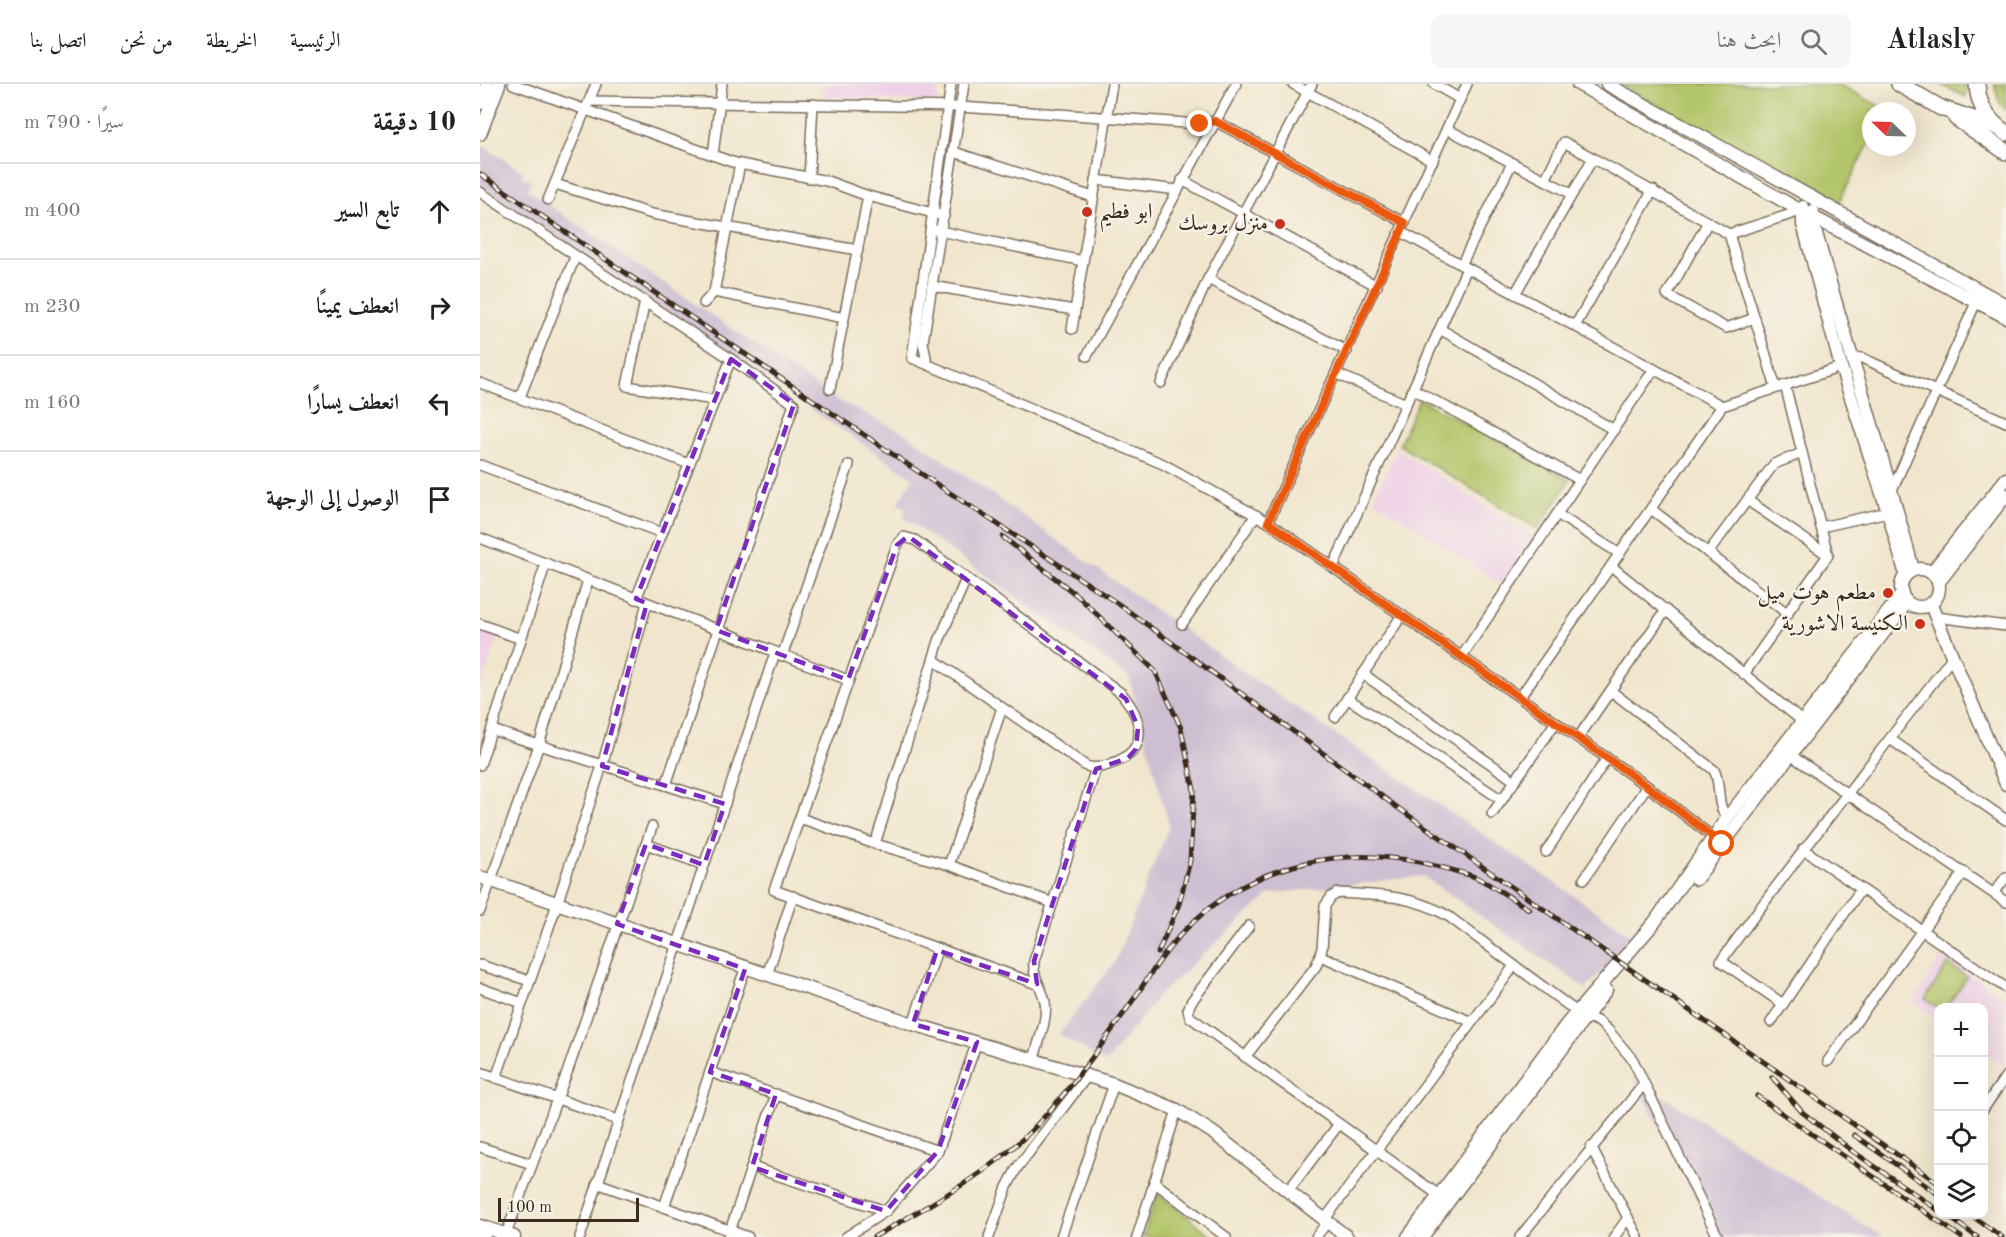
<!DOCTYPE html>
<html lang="ar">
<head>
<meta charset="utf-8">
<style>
  body { margin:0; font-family:"Old Standard TT",Amiri,serif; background:#f6f6f6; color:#222; direction:rtl }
  .controls { position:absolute; right:18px; bottom:18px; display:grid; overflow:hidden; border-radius:12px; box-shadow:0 6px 24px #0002 }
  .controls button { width:54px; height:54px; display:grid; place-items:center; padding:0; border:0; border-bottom:2px solid #e0e0e0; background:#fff; color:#222; font:30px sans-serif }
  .compass { position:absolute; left:1382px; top:18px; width:54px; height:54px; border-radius:50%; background:#fff; box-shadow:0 6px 24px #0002; rotate:293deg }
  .scale { position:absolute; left:18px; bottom:15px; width:141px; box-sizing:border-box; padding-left:6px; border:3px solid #3b2a1e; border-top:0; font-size:16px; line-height:21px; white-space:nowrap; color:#3b2a1e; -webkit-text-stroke:4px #f7f3e8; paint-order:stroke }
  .stop { position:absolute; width:18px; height:18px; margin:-14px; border:4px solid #ea580c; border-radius:50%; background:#fff }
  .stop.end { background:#ea580c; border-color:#fff; box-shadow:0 2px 6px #0008 }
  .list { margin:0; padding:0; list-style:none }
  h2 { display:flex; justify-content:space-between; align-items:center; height:78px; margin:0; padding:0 24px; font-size:26px }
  h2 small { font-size:20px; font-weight:400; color:#767676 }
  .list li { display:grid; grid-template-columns:39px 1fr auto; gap:18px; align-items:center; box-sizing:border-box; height:96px; padding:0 24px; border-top:2px solid #e0e0e0 }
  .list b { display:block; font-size:22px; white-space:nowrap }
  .list em { font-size:20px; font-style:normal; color:#767676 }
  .icon { flex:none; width:33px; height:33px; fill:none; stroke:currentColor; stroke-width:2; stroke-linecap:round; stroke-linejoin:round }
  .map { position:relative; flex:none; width:1526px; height:1153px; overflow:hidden; direction:ltr }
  header { display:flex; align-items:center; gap:36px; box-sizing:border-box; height:84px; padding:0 30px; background:#fff; border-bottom:2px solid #e0e0e0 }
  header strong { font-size:28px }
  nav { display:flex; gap:33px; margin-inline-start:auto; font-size:21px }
  .search { width:420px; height:54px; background:#f6f6f6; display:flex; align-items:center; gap:15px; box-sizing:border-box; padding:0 21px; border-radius:12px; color:#767676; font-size:22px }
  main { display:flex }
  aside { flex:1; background:#fff }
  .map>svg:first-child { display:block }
</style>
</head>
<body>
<header>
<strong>Atlasly</strong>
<div class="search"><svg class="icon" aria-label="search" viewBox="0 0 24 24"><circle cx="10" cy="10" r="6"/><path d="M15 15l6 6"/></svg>ابحث هنا</div>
<nav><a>الرئيسية</a><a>الخريطة</a><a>من نحن</a><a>اتصل بنا</a></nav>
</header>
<main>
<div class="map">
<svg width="1526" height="1153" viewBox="0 0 1526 1153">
  <rect width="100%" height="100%" fill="#f7f3e8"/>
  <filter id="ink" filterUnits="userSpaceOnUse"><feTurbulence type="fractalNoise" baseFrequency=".0167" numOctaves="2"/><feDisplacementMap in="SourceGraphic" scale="12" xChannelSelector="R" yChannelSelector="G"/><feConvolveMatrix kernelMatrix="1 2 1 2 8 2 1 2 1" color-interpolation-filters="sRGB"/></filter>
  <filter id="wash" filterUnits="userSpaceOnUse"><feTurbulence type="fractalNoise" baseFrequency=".008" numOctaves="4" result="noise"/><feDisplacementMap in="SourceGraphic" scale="24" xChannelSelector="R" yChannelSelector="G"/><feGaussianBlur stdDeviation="1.35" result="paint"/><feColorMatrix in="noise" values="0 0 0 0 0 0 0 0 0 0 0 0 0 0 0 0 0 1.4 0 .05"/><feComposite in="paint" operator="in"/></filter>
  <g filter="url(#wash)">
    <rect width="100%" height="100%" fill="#f1e6cd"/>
    <g fill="#efd0e6">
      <path d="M 344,0 L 459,0 L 457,18 L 343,13 Z"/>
      <path d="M 917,365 L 1053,453 L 1022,501 L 893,415 Z"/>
      <path d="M 0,543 L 19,549 L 0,606 Z"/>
      <path d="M 1462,872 L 1526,915 L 1525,983 L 1504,967 L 1504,924 L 1458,924 L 1458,936 L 1433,918 Z"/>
    </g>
    <g fill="#cdbed2">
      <path d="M 1,61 L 44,88 L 41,92 L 51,97 L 47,106 L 355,315 L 425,349 L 768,591 L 1153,852 L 1106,905 L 943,792 L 790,810 L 678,912 L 626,979 L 579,950 L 635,878 L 689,742 L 649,593 L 423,433 L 426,425 L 418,419 L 433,394 L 0,100 Z"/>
      <path d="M 1153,993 L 1403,1153 L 1237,1153 Z"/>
    </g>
    <g fill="#b2c569" stroke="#767844" stroke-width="1.5">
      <path d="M 1139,0 L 1358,0 L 1407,26 L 1391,27 L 1391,56 L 1358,120 Z"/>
      <path d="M 1459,0 L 1485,0 L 1486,13 Z"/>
      <path d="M 1514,0 L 1526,0 L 1526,26 L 1519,18 Z"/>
      <path d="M 939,315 L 1090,396 L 1058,445 L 919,361 Z"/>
      <path d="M 1468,880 L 1487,893 L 1467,923 L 1458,924 L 1445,915 Z"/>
      <path d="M 677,1110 L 734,1153 L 663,1153 Z"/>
    </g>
  </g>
  <g filter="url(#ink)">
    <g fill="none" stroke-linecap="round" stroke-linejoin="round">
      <g stroke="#7b6c5b" stroke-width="12">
        <g id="minor">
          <path d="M 33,0 L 255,79 L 347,97 L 388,112 L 464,132"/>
          <path d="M 471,0 L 432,274 L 683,380 L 788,438 L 1167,702 L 1238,757"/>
          <path d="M 813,0 L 953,77"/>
          <path d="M 954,0 L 980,15"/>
          <path d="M 109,17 L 481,23 L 720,40 L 735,37 L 925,139"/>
          <path d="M 967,45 L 1092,110"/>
          <path d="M 474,68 L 613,113"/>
          <path d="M 233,71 L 242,0"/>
          <path d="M 329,94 L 333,20"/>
          <path d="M 616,96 L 697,106"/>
          <path d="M 702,96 L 897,202"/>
          <path d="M 1065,96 L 1084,58 L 1249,150 L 1321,127"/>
          <path d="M 75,100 L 172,130 L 378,166"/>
          <path d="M 0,108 L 251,275 L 314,320 L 186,701"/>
          <path d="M 68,116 L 116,0"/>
          <path d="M 1228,138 L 1187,211 L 1246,244 L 1275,234"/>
          <path d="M 455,146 L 603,177"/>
          <path d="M 921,148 L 1242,322"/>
          <path d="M 1249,150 L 1296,304"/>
          <path d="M 981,181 L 1032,79"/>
          <path d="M 728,195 L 867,267"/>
          <path d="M 452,202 L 594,226"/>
          <path d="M 234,208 L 364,234"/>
          <path d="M 1035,210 L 1113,74"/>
          <path d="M 165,217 L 147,302 L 234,316"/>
          <path d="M 224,219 L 234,208 L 260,80"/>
          <path d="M 1095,242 L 1173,106"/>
          <path d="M 592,245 L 632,0"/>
          <path d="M 960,245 L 1134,346"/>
          <path d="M 607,272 L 756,0"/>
          <path d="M 1370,273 L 1382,274 L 1526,338"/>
          <path d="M 447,279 L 443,258 L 484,0"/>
          <path d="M 857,290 L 926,320"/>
          <path d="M 0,299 L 209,380"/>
          <path d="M 681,299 L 728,195 L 832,0"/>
          <path d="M 350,305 L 388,112"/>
          <path d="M 933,305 L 1100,396"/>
          <path d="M 40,313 L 95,173"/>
          <path d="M 0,381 L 182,449"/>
          <path d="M 1412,406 L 1498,214"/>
          <path d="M 1267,416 L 1348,471"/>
          <path d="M 1171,425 L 1308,530"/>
          <path d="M 1077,430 L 1140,470"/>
          <path d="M 788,438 L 987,0"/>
          <path d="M 1341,443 L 1408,428"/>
          <path d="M 0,454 L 368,596"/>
          <path d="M 1228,469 L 1294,380 L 1322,369"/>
          <path d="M 1131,482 L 1322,637"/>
          <path d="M 853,483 L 987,184"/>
          <path d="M 156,515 L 251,275"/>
          <path d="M 1456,533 L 1526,542"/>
          <path d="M 0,540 L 41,555"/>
          <path d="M 702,540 L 776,431"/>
          <path d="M 302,572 L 369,381"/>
          <path d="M 982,572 L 1174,285"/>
          <path d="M 454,576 L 606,682 C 616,685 623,683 633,679 C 670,666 663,635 641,609 L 435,456 L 424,453 L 417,461 L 294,806 L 557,900"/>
          <path d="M 883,590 L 1035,697"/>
          <path d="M 1264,590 L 1348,471 L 1305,301"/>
          <path d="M 1131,607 L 1234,686 C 1242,702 1235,719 1247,734"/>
          <path d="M 1040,613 L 1242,322 L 1361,283"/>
          <path d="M 867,614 L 1022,716"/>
          <path d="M 855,633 L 922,531"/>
          <path d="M 12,646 L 245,720"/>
          <path d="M 1098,654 L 1186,526"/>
          <path d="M 1410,655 L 1526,736"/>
          <path d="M 1309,670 L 1526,818"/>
          <path d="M 0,681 L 66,479"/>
          <path d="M 1012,730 L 1076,638"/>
          <path d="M 320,734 L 395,760 L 469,781 L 573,819"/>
          <path d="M 166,760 L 224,781"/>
          <path d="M 395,760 L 459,557 L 486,495"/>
          <path d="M 1323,765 L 1526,904"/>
          <path d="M 1066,768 L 1127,674"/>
          <path d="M 469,781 L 522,624"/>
          <path d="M 1104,795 L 1167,702"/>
          <path d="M 1514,809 L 1526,793"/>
          <path d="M 0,827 L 59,661 L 108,496"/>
          <path d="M 769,842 L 711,918 L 708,926 L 710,933 L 960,1112"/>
          <path d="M 841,872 L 992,938"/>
          <path d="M 0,881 L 50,897"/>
          <path d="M 287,891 L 313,812"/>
          <path d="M 0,904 L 42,919"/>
          <path d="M 1303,920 L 1241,877 C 1316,773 1396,674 1473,572"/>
          <path d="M 1291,938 L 1381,805"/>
          <path d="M 433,940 L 457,866"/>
          <path d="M 765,973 L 836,882 L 842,865 L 845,822 L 851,813 L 858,809 C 898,811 933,811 968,832 L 1097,928 L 1119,938 L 1128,946 L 1153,976 L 1238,1153"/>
          <path d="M 554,975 C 558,958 568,935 565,918 C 562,902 552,894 554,877 L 616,684"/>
          <path d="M 1348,977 L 1484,788"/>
          <path d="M 0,988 L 138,1036"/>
          <path d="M 230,988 L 458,1067"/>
          <path d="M 16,994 L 77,820 L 122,682 L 167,519"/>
          <path d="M 1504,1024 L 1526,992"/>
          <path d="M 0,1063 L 52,1080"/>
          <path d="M 1111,1063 L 1158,1153"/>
          <path d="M 272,1083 L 406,1127"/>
          <path d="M 674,1098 L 746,1153"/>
          <path d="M 117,1099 L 268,1153"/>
          <path d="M 808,1107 L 859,1040"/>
          <path d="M 184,1123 L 265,885"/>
          <path d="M 845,1135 L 1034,882"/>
          <path d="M 26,1150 L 88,986 L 172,743"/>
          <path d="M 100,1153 L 295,569"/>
          <path d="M 248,1153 L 296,1010"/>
          <path d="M 366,1153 L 406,1127 L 458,1067 L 497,958"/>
          <path d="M 509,1153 L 527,1103 L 537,1084 L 608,991"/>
          <path d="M 581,1153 L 634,1000"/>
          <path d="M 657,1153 L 697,1026"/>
          <path d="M 836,1153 L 848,1137"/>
          <path d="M 1040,1153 L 1164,1000"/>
          <path d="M 1134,1153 L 1148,1134"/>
        </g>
      </g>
      <g stroke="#7b6c5b" stroke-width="15">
        <g id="tertiary">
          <path d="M 1098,0 L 1321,127 L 1526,233"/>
          <path d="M 1127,0 L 1526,221"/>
          <path d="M 0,19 L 7,0"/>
          <path d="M 0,50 L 19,0"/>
          <path d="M 1323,123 L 1323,140 L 1361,283 L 1408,428 L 1426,491"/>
          <path d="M 1333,127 L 1331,131 C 1363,250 1402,367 1433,486"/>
          <circle cx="1440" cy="504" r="19"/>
          <path d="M 1451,489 L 1526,395"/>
          <path d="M 1458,499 L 1526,411"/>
          <path d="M 1450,519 L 1526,700"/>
          <path d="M 0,793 L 433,940 L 634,1000 L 697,1026 L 732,1048 L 867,1153"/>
          <path d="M 1216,795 L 1427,518"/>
          <path d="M 0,1142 L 34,1153"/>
          <path d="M 0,1152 L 4,1153"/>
          <path d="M 928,1153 L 1086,941 L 1174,839 L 1247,734 L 1422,510"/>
          <path d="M 942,1153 L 1126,906"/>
        </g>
      </g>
      <g stroke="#7b6c5b" stroke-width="18">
        <g id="trunk">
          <path d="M 1419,0 L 1461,24 L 1515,42"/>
          <path d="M 1497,0 C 1498,22 1508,37 1526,49"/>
          <path d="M 1476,34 L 1526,68"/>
        </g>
      </g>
      <use href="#minor" stroke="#fff" stroke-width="9"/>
      <use href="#tertiary" stroke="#fff" stroke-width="12"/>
      <use href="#trunk" stroke="#fff" stroke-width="15"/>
      <g stroke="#3b2a1e" stroke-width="5">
        <g id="rail">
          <path d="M 0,90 L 455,399 L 640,521 L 918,724 L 1458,1099"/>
          <path d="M 523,453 L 599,513 L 675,587 L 701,644 L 714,706 L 710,777 L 699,820 L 678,869"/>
          <path d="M 1292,993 L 1322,1028 L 1371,1066 L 1458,1126"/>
          <path d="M 1277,1012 L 1481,1153"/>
          <path d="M 1374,1051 L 1458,1110"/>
          <path d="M 1465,1130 L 1497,1153"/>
          <path d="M 1489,1130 L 1522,1153"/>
          <path d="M 394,1153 C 449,1121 509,1090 554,1044 C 590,1006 621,962 651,919 C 668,894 684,868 705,846 C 774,776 871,758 964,784 C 974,787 985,789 995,793 C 1013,801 1031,815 1049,825"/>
        </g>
      </g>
      <use href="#rail" stroke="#f7f3e8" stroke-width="3" stroke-dasharray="9" stroke-linecap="butt"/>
    </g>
  </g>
  <g fill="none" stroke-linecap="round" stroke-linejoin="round" filter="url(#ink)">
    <path stroke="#ea580c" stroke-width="8" d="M 720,40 L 735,37 L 925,139 L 788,438 L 1167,702 L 1242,760"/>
  </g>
  <path fill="none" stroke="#7b2cbf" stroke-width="4.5" stroke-dasharray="12 8" stroke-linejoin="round" d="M 251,275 L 314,320 L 236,546 L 368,596 L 417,461 L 428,452 L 646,615 L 658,643 L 656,665 L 648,674 L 616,685 L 554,877 L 557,900 L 457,866 L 433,940 L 497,958 L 458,1067 L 406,1127 L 272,1083 L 296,1010 L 230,988 L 265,885 L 137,840 L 166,760 L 224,781 L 245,720 L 122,682 L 167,519 L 156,515 Z"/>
  <g fill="#c8321e" stroke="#f7f3e8" stroke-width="2">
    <circle cx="607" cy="128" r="6"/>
    <circle cx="800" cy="140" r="6"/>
    <circle cx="1408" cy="509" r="6"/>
    <circle cx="1440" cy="540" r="6"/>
  </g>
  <g text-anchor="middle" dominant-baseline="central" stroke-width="4.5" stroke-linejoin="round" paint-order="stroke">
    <g font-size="22" fill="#3b2a1e" stroke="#f7f3e8" text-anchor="end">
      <text x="619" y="128" text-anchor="start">ابو فطيم</text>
      <text x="788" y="140">منزل بروسك</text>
      <text x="1396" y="509">مطعم هوت ميل</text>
      <text x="1428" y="540">الكنيسة الاشورية</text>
    </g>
  </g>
</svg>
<div class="controls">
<button>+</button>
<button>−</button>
<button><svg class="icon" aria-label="locate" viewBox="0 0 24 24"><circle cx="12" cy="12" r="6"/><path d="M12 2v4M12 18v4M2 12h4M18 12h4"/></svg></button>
<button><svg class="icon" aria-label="layers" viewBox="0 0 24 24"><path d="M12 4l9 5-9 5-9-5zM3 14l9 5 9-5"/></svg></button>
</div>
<svg class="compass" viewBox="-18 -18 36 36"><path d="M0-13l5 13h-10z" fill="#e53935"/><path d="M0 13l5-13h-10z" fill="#767676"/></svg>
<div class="scale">100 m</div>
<div class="stop" style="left:1242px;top:760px"></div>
<div class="stop end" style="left:720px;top:40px"></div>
</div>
<aside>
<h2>10 دقيقة<small>سيرًا · 790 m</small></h2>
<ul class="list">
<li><svg class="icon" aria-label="ahead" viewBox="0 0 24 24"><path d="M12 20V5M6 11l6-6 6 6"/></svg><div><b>تابع السير</b></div><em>400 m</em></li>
<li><svg class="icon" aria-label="right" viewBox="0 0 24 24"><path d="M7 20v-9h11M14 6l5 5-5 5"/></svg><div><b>انعطف يمينًا</b></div><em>230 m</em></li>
<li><svg class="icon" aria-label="left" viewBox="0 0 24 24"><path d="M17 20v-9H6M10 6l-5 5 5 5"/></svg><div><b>انعطف يسارًا</b></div><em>160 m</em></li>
<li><svg class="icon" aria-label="arrive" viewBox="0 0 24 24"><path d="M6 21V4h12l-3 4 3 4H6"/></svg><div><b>الوصول إلى الوجهة</b></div></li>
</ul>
</aside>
</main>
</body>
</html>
